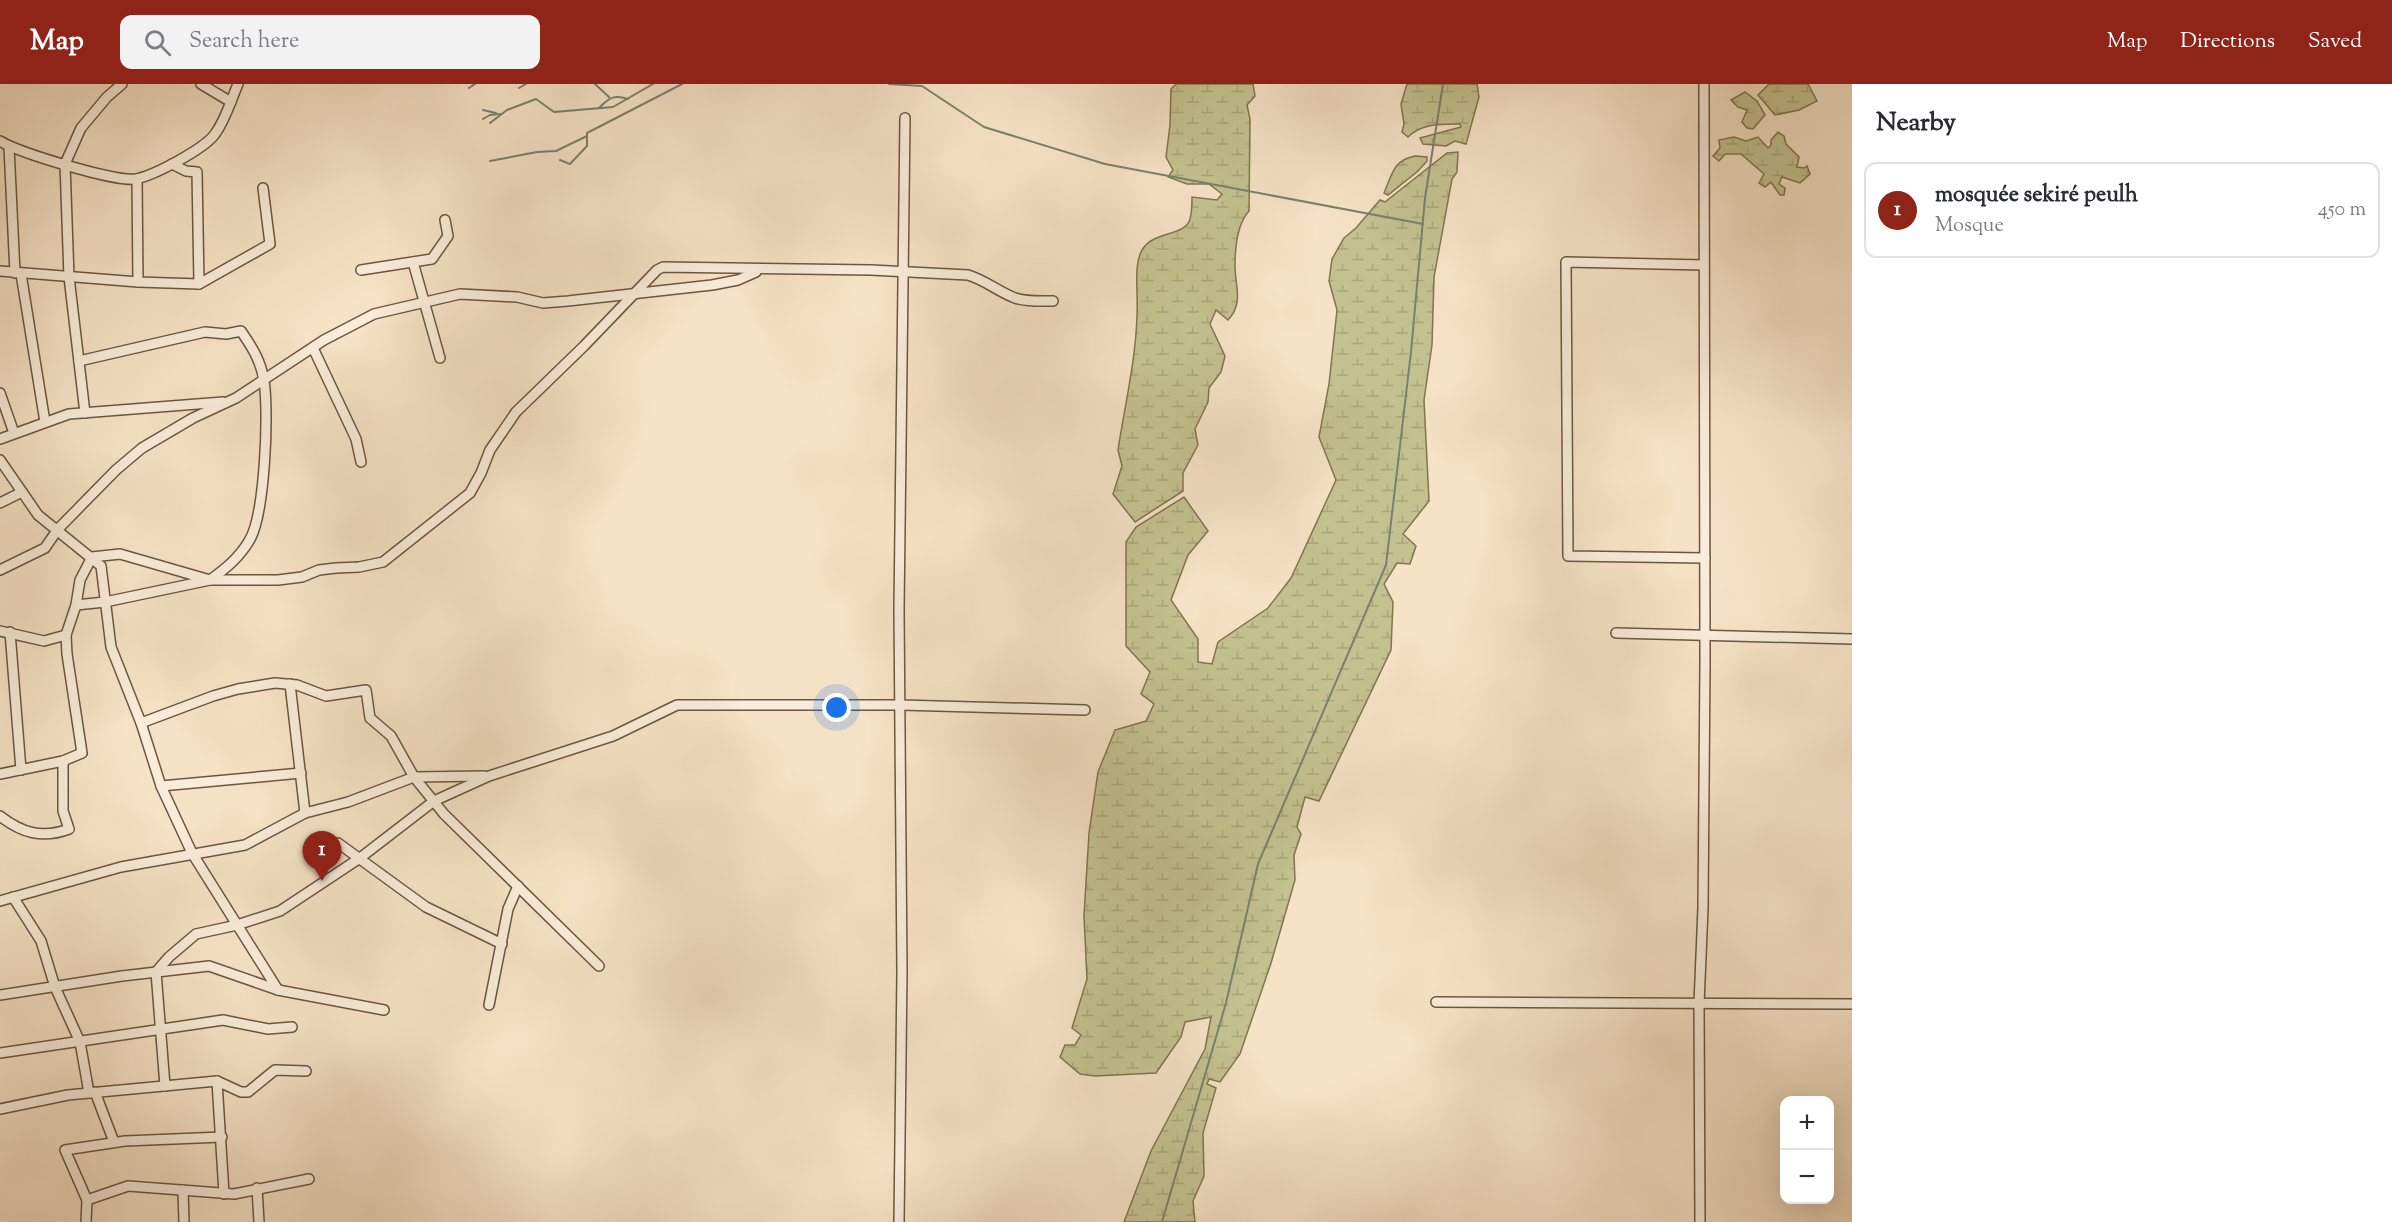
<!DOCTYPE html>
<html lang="en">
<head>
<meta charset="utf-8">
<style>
  body { margin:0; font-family:"Sorts Mill Goudy",serif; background:#f2f2f3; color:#2b2b33 }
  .controls { position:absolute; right:18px; bottom:18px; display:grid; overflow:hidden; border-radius:12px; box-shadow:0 6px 24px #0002 }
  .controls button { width:54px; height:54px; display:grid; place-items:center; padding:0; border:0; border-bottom:2px solid #e1e1e2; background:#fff; color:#2b2b33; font:30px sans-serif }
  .you { position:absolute; left:837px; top:624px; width:21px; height:21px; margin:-15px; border:4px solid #fff; border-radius:50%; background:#1a73e8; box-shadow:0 0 0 9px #1a73e833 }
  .badge { display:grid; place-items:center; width:39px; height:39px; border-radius:50%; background:#8f2418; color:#fff; font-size:20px; font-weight:700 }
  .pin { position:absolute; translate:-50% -50px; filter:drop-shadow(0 2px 3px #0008) }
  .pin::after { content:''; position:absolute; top:32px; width:21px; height:18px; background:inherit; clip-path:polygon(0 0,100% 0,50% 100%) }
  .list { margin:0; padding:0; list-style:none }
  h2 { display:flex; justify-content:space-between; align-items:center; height:78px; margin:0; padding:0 24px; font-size:26px }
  h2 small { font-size:20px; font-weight:400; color:#7c7c81 }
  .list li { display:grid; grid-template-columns:39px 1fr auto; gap:18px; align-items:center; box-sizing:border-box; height:96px; margin:0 12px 12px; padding:0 12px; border:2px solid #e1e1e2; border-radius:12px }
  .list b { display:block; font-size:22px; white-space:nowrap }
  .list p { margin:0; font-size:20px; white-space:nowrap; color:#7c7c81 }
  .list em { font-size:20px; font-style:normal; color:#7c7c81 }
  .icon { flex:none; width:33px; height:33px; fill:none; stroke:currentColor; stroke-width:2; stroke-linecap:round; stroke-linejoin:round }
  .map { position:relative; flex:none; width:1852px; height:1138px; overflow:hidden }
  header { display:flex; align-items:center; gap:36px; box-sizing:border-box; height:84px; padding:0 30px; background:#8f2418; color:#fff }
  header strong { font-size:28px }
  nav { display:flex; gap:33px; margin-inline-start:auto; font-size:21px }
  .search { width:420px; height:54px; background:#f2f2f3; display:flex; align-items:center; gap:15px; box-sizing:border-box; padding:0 21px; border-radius:12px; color:#7c7c81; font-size:22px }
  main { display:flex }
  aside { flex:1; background:#fff }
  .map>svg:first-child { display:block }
</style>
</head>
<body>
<header>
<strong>Map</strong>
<div class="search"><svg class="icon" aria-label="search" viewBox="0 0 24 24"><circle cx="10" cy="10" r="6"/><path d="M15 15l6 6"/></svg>Search here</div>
<nav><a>Map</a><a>Directions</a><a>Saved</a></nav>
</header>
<main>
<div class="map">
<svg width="1852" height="1138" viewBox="0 0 1852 1138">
  <defs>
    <pattern id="wetland-marsh" width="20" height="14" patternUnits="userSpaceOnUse" patternTransform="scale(1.5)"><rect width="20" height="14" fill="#c4c190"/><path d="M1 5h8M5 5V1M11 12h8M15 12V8" fill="none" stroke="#a9a67b"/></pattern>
  </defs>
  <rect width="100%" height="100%" fill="#f6e2c6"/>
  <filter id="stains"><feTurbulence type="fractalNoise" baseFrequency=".00333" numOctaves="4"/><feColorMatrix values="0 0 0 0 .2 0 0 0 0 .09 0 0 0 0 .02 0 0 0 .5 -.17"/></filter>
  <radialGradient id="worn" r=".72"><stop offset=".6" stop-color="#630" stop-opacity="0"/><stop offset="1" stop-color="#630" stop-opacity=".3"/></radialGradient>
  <g fill="url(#wetland-marsh)" stroke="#817550" stroke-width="1.5">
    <path d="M 1176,0 L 1253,0 L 1255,12 L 1247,21 L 1250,35 L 1249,127 C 1237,140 1235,165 1235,182 C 1235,202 1244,219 1228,236 L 1216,226 L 1210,240 L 1225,272 L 1221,288 L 1209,304 L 1208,318 L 1195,345 L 1198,361 L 1183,389 L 1183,407 L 1135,438 L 1113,410 L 1122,382 L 1118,366 C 1126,314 1139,263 1137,211 C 1137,197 1135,178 1142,166 C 1154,146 1185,153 1190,135 C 1192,128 1192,120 1192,113 L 1217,116 L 1222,110 L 1209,100 L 1187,100 L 1168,93 L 1173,86 L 1166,73 L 1170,41 L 1171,5 Z"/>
    <path d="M 1407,0 L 1477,0 L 1479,13 L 1466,60 L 1455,57 L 1446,62 L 1423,60 L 1420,54 L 1461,43 L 1460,40 C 1442,40 1422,39 1408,53 L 1402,48 L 1404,40 L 1401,20 Z"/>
    <path d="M 1769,0 L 1808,0 L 1817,17 L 1799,26 L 1775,31 L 1758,11 Z"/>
    <path d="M 1745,8 L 1757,17 L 1765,31 L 1753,45 L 1747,44 L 1742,38 L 1747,26 L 1738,23 L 1731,16 Z"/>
    <path d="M 1778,48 L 1784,52 L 1786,60 L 1799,73 L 1797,83 L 1804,84 L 1807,82 L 1810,90 L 1800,99 L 1782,93 L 1779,100 L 1785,104 L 1784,111 L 1780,111 L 1771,98 L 1765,103 L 1759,99 L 1764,90 L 1741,70 L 1725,70 L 1719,77 L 1713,72 L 1720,64 L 1719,56 L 1734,53 L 1746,57 L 1758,53 L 1768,64 L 1771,61 L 1771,56 Z"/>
    <path d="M 1458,68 L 1457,88 L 1452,95 L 1434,193 L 1432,261 L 1424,316 L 1429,417 L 1403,450 L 1416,462 L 1410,480 L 1397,479 L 1384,500 L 1393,518 L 1391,566 L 1319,717 L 1305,713 L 1297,743 L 1301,750 L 1294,771 L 1295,796 L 1271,879 L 1240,970 L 1220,998 L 1209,995 L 1207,1000 L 1216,1004 L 1203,1049 L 1204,1092 L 1193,1117 L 1195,1138 L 1124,1138 L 1151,1067 L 1205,965 L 1211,933 L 1185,938 L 1181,953 L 1156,989 L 1095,992 L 1080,990 L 1060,973 L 1065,961 L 1075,961 L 1081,951 L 1072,944 L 1087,895 L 1084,832 L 1089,749 L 1098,688 L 1115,646 L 1146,637 L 1154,620 L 1141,610 L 1150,588 L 1126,562 L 1126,458 L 1136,443 L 1184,413 L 1208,447 L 1188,471 L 1171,516 L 1198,555 L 1198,578 L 1212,580 L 1218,558 L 1268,524 L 1291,494 L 1336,396 L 1319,353 L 1329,300 L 1337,226 L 1329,197 L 1332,175 L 1344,154 L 1356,144 L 1380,116 L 1385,118 L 1447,69 Z"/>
    <path d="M 1415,72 L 1427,73 L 1427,77 L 1418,87 L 1388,111 L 1384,109 C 1392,91 1393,76 1415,72 Z"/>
  </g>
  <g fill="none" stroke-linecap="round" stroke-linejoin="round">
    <g stroke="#778270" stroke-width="2">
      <path d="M 595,0 L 609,13"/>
      <path d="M 889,0 L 922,2 L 984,43 L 1105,80 L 1423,140"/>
      <path d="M 469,4 L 475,0"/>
      <path d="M 519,4 L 526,0"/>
      <path d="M 599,24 C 609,14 614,10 628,15"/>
      <path d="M 483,26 L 496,29"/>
      <path d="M 483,35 L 490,31 L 500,30"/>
      <path d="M 490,39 L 507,26 L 536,15 L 554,28 L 613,23 L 653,0"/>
      <path d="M 560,76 L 570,80 L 587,62 L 587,49 L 682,0"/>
      <path d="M 490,77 L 537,68 L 556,67 L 587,52"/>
      <path d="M 1162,1138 L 1226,919 L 1258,780 L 1386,481 L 1411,268 L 1425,114 L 1443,0"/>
    </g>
    <g stroke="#6c573e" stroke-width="12">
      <g id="minor">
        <path d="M 201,0 L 231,18"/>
        <path d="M 0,57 C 20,69 115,98 136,95 C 155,91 204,65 215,50 C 226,35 231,16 238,0"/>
        <path d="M 9,63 L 15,189"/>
        <path d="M 172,80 L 186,87 L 197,88 L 199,200"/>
        <path d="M 137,95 L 138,198"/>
        <path d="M 413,178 L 440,274"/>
        <path d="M 1704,181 L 1566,178 L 1568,472 L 1705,474"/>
        <path d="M 361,186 L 432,175 L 448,152 L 445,136"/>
        <path d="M 0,187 L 138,198 L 199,200 L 270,160 L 263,104"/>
        <path d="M 21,190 L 45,338"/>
        <path d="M 313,264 L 356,355 L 361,378"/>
        <path d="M 0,309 L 14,349"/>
        <path d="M 85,329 L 69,193 L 65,80 L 81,44 L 107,13 L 122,0"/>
        <path d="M 0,355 L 69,330 L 223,318"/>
        <path d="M 0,376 L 38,431 L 101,482 L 111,563 L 141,639 L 161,702 L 192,769 L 278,906"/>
        <path d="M 0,419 L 22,408"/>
        <path d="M 0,486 L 45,464 L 58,445 L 116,386 L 142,364 L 193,334 L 236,314 L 324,256 L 374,230 L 460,210 L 517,213 L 543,219 L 568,217 L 712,201 L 738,196 L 756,188"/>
        <path d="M 76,521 L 105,518 L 210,496 L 278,496 L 302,493 L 319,486 L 336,484 L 359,483 L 383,478 L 470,409 L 481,389 L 490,366 L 516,328 L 584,262 L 657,186 L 663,183 L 871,186 L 968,191 C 985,196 999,208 1015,214 C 1027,218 1040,217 1053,217"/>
        <path d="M 0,547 L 44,557 L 66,551 L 67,570 L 82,669 L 63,677 L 0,690"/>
        <path d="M 10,548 L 21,686"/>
        <path d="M 1616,549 L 1852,555"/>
        <path d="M 66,551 L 76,521 L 80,496 L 92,473 L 120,470 L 210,496 C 225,485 239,474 249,457 C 265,432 269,328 264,297 C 261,277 252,263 241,247 L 226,250 L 205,248 L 79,277"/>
        <path d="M 290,600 L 305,729"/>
        <path d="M 141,639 L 213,612 L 238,605 L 275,599 L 297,601 L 326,612 L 366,606 L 370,634 L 391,652 L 414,693 L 444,730 L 599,882"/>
        <path d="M 161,702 L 301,689"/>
        <path d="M 0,732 C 22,749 42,755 69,745 L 63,727 L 63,677"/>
        <path d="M 338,759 L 426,823 L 502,860"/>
        <path d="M 13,813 L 41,857 L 55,903 L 80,958 L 89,1009"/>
        <path d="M 0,817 L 121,783 L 245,761 L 305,729 L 348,718 L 414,693 L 484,692"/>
        <path d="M 0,911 L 122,892 L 209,882 L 278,906 L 384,926"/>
        <path d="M 1436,918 L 1852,920"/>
        <path d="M 489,921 L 508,825 L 518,802"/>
        <path d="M 0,969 L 223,936 L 268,945 L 292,943"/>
        <path d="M 217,997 L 224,1110"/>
        <path d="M 165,1002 L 156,888 L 169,873 L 196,850 L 237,841 L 280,827 L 360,774 L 434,717 L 489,692 L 613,652 L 677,621 L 901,621 L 1085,626"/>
        <path d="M 95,1008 L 114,1058"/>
        <path d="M 0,1025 L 68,1011 L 217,997 L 241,1008 L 248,1008 L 275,986 L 306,987"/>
        <path d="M 257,1104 L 259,1138"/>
        <path d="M 183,1106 L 184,1138"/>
        <path d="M 87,1116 L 128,1102 L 234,1110 L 309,1095"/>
        <path d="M 86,1138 L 87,1116 L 65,1066 L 125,1057 L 222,1053"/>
        <path d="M 899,1138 L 902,888 L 899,526 L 905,34"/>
        <path d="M 1700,1138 L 1699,920 L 1703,824 L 1705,579 L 1704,0"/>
      </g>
    </g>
    <use href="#minor" stroke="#f9ecda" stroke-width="9"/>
  </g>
  <rect width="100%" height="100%" filter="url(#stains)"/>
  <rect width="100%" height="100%" fill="url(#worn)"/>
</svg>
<div class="controls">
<button>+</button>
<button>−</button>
</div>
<div class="you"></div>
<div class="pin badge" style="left:322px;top:797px">1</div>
</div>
<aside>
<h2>Nearby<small></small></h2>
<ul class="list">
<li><span class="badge">1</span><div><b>mosquée sekiré peulh</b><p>Mosque</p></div><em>450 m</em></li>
</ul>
</aside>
</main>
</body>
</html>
